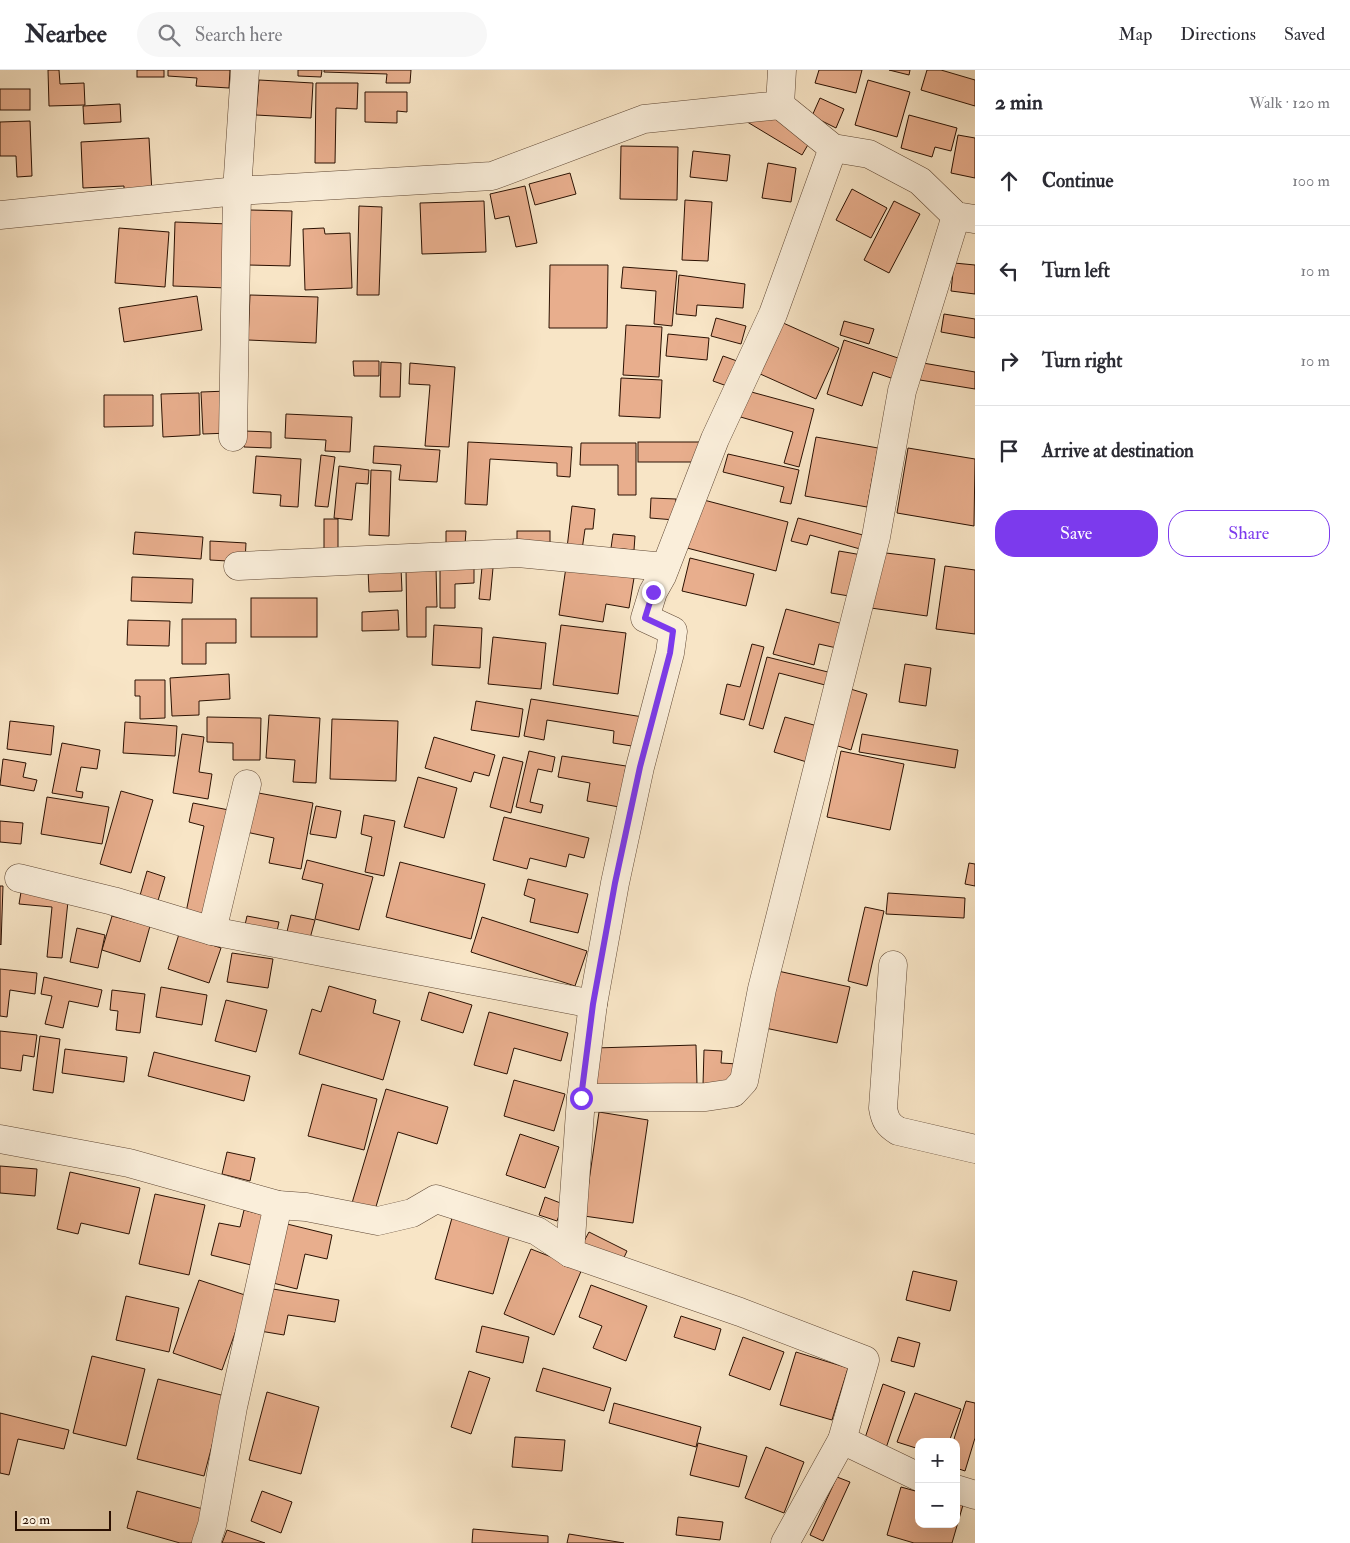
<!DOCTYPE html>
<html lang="en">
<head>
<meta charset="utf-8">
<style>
  body { margin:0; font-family:"IM FELL Double Pica",serif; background:#f7f7f7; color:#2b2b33 }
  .controls { position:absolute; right:15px; bottom:15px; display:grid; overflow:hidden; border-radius:10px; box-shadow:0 5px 20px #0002 }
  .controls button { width:45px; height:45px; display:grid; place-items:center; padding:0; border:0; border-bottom:1px solid #e1e1e2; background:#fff; color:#2b2b33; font:25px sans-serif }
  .scale { position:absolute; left:15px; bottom:12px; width:96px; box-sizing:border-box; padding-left:5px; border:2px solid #2b1102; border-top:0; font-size:14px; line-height:18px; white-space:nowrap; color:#2b1102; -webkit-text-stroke:4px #faeeda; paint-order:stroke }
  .stop { position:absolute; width:15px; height:15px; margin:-11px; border:4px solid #7c3aed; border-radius:50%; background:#fff }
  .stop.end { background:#7c3aed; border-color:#fff; box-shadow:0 1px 5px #0008 }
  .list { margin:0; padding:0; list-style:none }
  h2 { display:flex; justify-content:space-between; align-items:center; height:65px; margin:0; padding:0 20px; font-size:21px }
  h2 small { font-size:16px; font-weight:400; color:#7c7c81 }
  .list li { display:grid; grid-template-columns:32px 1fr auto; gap:15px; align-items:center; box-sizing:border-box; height:90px; padding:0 20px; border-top:1px solid #e1e1e2 }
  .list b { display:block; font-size:19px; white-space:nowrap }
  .list em { font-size:16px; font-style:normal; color:#7c7c81 }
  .actions { display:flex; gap:10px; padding:15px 20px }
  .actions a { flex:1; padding:11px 0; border:1px solid #7c3aed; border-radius:20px; text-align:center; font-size:18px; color:#7c3aed }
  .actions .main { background:#7c3aed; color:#fff }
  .icon { flex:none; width:28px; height:28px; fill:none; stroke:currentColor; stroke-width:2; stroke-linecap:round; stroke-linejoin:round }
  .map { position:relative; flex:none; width:975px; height:1473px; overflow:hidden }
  header { display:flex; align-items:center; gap:30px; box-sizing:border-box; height:70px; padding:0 25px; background:#fff; border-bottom:1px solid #e1e1e2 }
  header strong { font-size:24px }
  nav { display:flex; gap:28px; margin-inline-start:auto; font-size:18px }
  .search { width:350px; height:45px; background:#f7f7f7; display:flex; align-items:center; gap:12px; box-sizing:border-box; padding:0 18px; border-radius:28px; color:#7c7c81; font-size:19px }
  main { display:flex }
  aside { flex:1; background:#fff }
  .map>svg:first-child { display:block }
</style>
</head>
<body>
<header>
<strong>Nearbee</strong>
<div class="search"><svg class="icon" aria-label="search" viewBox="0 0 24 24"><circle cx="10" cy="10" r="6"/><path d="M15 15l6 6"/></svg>Search here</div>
<nav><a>Map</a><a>Directions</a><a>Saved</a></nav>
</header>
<main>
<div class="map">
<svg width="975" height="1473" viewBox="0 0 975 1473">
  <rect width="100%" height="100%" fill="#f8e5c6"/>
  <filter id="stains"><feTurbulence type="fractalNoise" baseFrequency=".004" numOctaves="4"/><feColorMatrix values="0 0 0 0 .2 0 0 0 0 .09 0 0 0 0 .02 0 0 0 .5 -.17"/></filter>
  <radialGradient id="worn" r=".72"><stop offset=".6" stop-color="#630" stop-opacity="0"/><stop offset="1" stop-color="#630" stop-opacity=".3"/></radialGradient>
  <g fill="#e8ae8d" stroke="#2b1102">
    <path d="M 48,0 L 59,0 L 60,14 L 84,13 L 85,35 L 49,36 Z"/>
    <rect x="137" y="0" width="27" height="7"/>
    <path d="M 168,0 L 230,0 L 229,18 L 196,16 L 197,8 L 168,6 Z"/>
    <path d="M 298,0 L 322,0 L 321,7 L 298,6 Z"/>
    <path d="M 324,0 L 411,0 L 410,13 L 386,13 L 387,4 L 324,2 Z"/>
    <path d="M 819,0 L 862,0 L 856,23 L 815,13 Z"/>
    <path d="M 889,0 L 910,0 L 909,5 Z"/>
    <path d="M 927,0 L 941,0 L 975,10 L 975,36 L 921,20 Z"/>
    <path d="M 259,10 L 313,13 L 311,48 L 256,45 Z"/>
    <path d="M 868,10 L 910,22 L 897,67 L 855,55 Z"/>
    <path d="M 316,13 L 358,13 L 357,39 L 336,38 L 335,93 L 315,93 Z"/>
    <rect x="0" y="19" width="30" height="21"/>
    <path d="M 365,22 L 407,22 L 407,42 L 397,41 L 397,53 L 365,52 Z"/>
    <path d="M 820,28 L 844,39 L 836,58 L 812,46 Z"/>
    <path d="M 120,34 L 121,52 L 84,54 L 83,36 Z"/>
    <path d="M 771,40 L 813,66 L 802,85 L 744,50 Z"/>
    <path d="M 909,45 L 957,58 L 951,81 L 935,77 L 932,87 L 901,78 Z"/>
    <path d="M 30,51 L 32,106 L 17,107 L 16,86 L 0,86 L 0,52 Z"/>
    <path d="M 958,65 L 975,68 L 975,108 L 951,103 Z"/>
    <path d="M 149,68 L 152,124 L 124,126 L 124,116 L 83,118 L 81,72 Z"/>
    <path d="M 621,76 L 678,77 L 677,130 L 620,129 Z"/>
    <path d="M 693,81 L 730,85 L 727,111 L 690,107 Z"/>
    <path d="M 768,93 L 796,98 L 791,132 L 762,128 Z"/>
    <path d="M 570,103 L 576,124 L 535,135 L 529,114 Z"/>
    <path d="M 525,116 L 537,173 L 516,177 L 509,146 L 495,149 L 490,124 Z"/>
    <path d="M 852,119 L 887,138 L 871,168 L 836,150 Z"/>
    <path d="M 685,130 L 712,132 L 708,191 L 682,190 Z"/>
    <path d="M 484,131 L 486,182 L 422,184 L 420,133 Z"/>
    <path d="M 894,131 L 920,144 L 889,203 L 864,190 Z"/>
    <path d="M 359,136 L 382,137 L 379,225 L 357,225 Z"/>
    <path d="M 250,140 L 292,141 L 290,196 L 248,195 Z"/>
    <path d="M 175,152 L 229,154 L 227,218 L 173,216 Z"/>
    <path d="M 119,158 L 169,162 L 165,217 L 115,213 Z"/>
    <path d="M 324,158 L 325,164 L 350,163 L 352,218 L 305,220 L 303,159 Z"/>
    <path d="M 954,193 L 975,195 L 975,224 L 951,221 Z"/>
    <path d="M 550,195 L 608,195 L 607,258 L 549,258 Z"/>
    <path d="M 623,197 L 677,201 L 672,256 L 654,254 L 656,221 L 621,218 Z"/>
    <path d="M 679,205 L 745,214 L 743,238 L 697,235 L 696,246 L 676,244 Z"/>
    <path d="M 250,225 L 318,227 L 316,273 L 248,270 Z"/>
    <path d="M 197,226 L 202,260 L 124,272 L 119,238 Z"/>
    <path d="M 944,244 L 975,249 L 975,268 L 941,262 Z"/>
    <path d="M 716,248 L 746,256 L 741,274 L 711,266 Z"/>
    <path d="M 844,251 L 874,259 L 869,274 L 840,265 Z"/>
    <path d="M 781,252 L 839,278 L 816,329 L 758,303 Z"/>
    <path d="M 626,255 L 662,257 L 659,307 L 623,305 Z"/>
    <path d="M 668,264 L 709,268 L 707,290 L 666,286 Z"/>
    <path d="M 844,270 L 901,289 L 894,309 L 873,302 L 862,336 L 827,324 Z"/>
    <path d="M 723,286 L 737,291 L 727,316 L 713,311 Z"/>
    <path d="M 353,291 L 379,291 L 379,306 L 354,306 Z"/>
    <path d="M 381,292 L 401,293 L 400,327 L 380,327 Z"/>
    <path d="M 410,293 L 455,297 L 449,377 L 425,376 L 430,315 L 409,314 Z"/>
    <path d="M 923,293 L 975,302 L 975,319 L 920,310 Z"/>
    <path d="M 621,308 L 662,310 L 660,348 L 619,346 Z"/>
    <path d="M 744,320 L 814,339 L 799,397 L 784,393 L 793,362 L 737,346 Z"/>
    <path d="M 228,321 L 230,363 L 203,364 L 201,322 Z"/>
    <path d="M 199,323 L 200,365 L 163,367 L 161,324 Z"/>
    <path d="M 104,325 L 153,325 L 153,356 L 104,357 Z"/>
    <path d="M 286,344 L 352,347 L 350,382 L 325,381 L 326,370 L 285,368 Z"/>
    <path d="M 244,361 L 271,362 L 271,378 L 244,377 Z"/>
    <path d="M 816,367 L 878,378 L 867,437 L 805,426 Z"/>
    <path d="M 468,372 L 572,377 L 570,407 L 557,406 L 557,393 L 490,389 L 487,435 L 465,434 Z"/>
    <rect x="638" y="372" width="63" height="20"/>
    <path d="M 581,373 L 636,373 L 636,425 L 618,425 L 618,395 L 580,395 Z"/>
    <path d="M 374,376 L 440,380 L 437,412 L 399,410 L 401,395 L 373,393 Z"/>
    <path d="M 908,378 L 975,389 L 974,456 L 897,443 Z"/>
    <path d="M 728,384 L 799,400 L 791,434 L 780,432 L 784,417 L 723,402 Z"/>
    <path d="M 321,385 L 335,387 L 328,437 L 315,436 Z"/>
    <path d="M 256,386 L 301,389 L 298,437 L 280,436 L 281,425 L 253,423 Z"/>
    <path d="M 339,396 L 369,400 L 368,414 L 356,413 L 352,450 L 334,448 Z"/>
    <path d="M 371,400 L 391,401 L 389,466 L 369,465 Z"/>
    <path d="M 651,428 L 676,429 L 675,450 L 650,448 Z"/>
    <path d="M 700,429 L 788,452 L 776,501 L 687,478 Z"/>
    <path d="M 572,436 L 595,439 L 593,459 L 585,459 L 582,480 L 567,478 Z"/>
    <path d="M 798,448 L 863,465 L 860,479 L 810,465 L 807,475 L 791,471 Z"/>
    <rect x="324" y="449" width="14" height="39"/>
    <path d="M 446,461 L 466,461 L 465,475 L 446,475 Z"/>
    <rect x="517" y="461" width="33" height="14"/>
    <path d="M 135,462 L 203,467 L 201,489 L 133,484 Z"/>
    <path d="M 613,464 L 635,466 L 634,480 L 611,478 Z"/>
    <path d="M 210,471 L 246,473 L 245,492 L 210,490 Z"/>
    <path d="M 839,481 L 862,485 L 855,527 L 831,523 Z"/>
    <path d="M 878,482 L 935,489 L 927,546 L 871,538 Z"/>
    <path d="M 690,488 L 754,504 L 746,536 L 682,521 Z"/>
    <path d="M 945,496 L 975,500 L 975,564 L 936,559 Z"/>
    <path d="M 482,497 L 493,498 L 490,530 L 479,529 Z"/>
    <path d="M 566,497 L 634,508 L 629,538 L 606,534 L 603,552 L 559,545 Z"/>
    <path d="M 401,498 L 402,521 L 369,522 L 368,499 Z"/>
    <path d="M 436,498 L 437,537 L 426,537 L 426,567 L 407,567 L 406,499 Z"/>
    <path d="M 440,498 L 474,498 L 474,513 L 455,514 L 455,538 L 440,538 Z"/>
    <path d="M 132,507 L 193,509 L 192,533 L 131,531 Z"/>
    <rect x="251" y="528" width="66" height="39"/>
    <path d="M 786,539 L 847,555 L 841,579 L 819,574 L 814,595 L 773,584 Z"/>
    <path d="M 398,540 L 399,560 L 362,561 L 362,542 Z"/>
    <path d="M 182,549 L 236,549 L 236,573 L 206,573 L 206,594 L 182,594 Z"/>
    <path d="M 128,550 L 170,551 L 169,576 L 127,575 Z"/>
    <path d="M 434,555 L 482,558 L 480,598 L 432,595 Z"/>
    <path d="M 561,555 L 626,563 L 618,624 L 553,615 Z"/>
    <path d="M 493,567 L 546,573 L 541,619 L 488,614 Z"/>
    <path d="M 752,574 L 764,577 L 744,650 L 720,644 L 727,614 L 740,617 Z"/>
    <path d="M 767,587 L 832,603 L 829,616 L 779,603 L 763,659 L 749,655 Z"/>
    <path d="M 905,594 L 931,598 L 926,636 L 899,632 Z"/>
    <path d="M 229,604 L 230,629 L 199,631 L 199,645 L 172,646 L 170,608 Z"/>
    <path d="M 135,610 L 165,610 L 165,648 L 140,649 L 140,626 L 135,626 Z"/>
    <path d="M 844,617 L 867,624 L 851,680 L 828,673 Z"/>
    <path d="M 531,629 L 643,647 L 638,677 L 613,673 L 614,661 L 547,650 L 544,670 L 524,666 Z"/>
    <path d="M 476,631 L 523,639 L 519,667 L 471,660 Z"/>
    <path d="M 269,645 L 320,648 L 316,713 L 293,712 L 295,690 L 266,688 Z"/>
    <path d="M 207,647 L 261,648 L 260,690 L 233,690 L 233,673 L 207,672 Z"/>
    <path d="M 785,647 L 821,657 L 810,693 L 774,682 Z"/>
    <path d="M 332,649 L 398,651 L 396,711 L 330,709 Z"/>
    <path d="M 10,651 L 54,656 L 51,685 L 7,679 Z"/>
    <path d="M 125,652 L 177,656 L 175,686 L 123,683 Z"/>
    <path d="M 182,664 L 204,667 L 199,702 L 212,704 L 208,729 L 173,723 Z"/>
    <path d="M 862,664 L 958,680 L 955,698 L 859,682 Z"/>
    <path d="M 434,667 L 495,685 L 489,706 L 474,702 L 471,712 L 425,698 Z"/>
    <path d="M 62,673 L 100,680 L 97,699 L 81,697 L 76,721 L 83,722 L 82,728 L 52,723 Z"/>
    <path d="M 529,681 L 555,687 L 552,702 L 538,699 L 530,732 L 543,735 L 541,743 L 516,737 Z"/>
    <path d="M 841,681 L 904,694 L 890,760 L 827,747 Z"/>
    <path d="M 562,686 L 626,696 L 619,737 L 587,731 L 590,713 L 558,707 Z"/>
    <path d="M 503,687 L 523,692 L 511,743 L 490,737 Z"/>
    <path d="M 3,689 L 26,693 L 23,707 L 37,710 L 34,721 L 0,715 Z"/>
    <path d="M 418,707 L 457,718 L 444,768 L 404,757 Z"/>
    <path d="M 121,721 L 153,730 L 131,803 L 100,794 Z"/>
    <path d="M 253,722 L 313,733 L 301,799 L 269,793 L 274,768 L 246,762 Z"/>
    <path d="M 47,727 L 109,737 L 102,774 L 41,764 Z"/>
    <path d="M 193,733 L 234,741 L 210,853 L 185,847 L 204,756 L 189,752 Z"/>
    <path d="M 316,736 L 341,741 L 336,768 L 310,764 Z"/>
    <path d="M 364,745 L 395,751 L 384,806 L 365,802 L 372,767 L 361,764 Z"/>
    <path d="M 504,747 L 589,768 L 584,788 L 569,784 L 566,797 L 530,788 L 527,799 L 493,790 Z"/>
    <path d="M 0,751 L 23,753 L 21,774 L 0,772 Z"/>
    <path d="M 307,790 L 373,807 L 359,860 L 315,849 L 323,814 L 302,809 Z"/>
    <path d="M 400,792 L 485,814 L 471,869 L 386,847 Z"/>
    <path d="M 969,793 L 975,794 L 975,816 L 965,814 Z"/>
    <path d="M 147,801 L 165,807 L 157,834 L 139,829 Z"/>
    <path d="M 528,809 L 588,824 L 578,863 L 530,852 L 535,829 L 524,825 Z"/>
    <path d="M 0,816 L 3,816 L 1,875 L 0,874 Z"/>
    <path d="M 22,816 L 69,822 L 62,888 L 47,887 L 52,837 L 19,834 Z"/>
    <path d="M 888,823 L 965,828 L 964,848 L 886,844 Z"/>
    <path d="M 865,837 L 884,841 L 867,916 L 848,911 Z"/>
    <path d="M 291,845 L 315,850 L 309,872 L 286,866 Z"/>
    <path d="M 112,846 L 150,856 L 140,892 L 102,880 Z"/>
    <path d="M 247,846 L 279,852 L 275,870 L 243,864 Z"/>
    <path d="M 482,847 L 587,881 L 575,916 L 471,882 Z"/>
    <path d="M 77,858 L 105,865 L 98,898 L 70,892 Z"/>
    <path d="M 179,864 L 221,878 L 209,913 L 168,899 Z"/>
    <path d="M 232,883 L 273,889 L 268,918 L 227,912 Z"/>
    <path d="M 0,899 L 37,903 L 35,924 L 10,920 L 7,947 L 0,946 Z"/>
    <path d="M 778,901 L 850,917 L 837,973 L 765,958 Z"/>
    <path d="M 44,907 L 102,920 L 98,937 L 69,931 L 63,958 L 45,954 L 52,926 L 41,924 Z"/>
    <path d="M 329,916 L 376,930 L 373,943 L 400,951 L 383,1010 L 299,984 L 312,939 L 321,942 Z"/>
    <path d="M 161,917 L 207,925 L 202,955 L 156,947 Z"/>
    <path d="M 112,920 L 145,924 L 140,963 L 116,960 L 118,941 L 110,940 Z"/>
    <path d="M 429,922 L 472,935 L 463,963 L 421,950 Z"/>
    <path d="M 226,930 L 267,940 L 256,982 L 215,971 Z"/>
    <path d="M 489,942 L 568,963 L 561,991 L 514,978 L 507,1004 L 474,995 Z"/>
    <path d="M 0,961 L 37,965 L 34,987 L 23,985 L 21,1001 L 0,998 Z"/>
    <path d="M 40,966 L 60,969 L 53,1023 L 33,1020 Z"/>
    <path d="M 696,975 L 697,1015 L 596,1019 L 595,978 Z"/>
    <path d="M 65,979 L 127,987 L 124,1012 L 62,1003 Z"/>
    <path d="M 704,980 L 722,981 L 721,993 L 738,994 L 737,1016 L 703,1015 Z"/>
    <path d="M 154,982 L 250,1006 L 244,1031 L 148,1006 Z"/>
    <path d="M 514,1010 L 565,1024 L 554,1061 L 504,1046 Z"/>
    <path d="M 322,1014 L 377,1029 L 364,1080 L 308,1066 Z"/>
    <path d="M 386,1019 L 448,1037 L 437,1074 L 398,1062 L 375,1140 L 352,1133 Z"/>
    <path d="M 599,1042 L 648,1050 L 633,1153 L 584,1146 Z"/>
    <path d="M 520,1064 L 559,1077 L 545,1118 L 506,1105 Z"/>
    <path d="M 227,1082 L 255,1088 L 250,1111 L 222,1104 Z"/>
    <path d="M 0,1096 L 37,1099 L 35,1126 L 0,1123 Z"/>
    <path d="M 70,1102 L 140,1118 L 129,1164 L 81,1153 L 78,1164 L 57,1159 Z"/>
    <path d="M 155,1124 L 205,1135 L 189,1205 L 139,1194 Z"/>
    <path d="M 545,1127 L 563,1134 L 557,1151 L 539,1145 Z"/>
    <path d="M 244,1140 L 271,1147 L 259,1197 L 211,1185 L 219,1153 L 240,1157 Z"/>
    <path d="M 452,1148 L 510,1164 L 493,1224 L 435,1209 Z"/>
    <path d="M 283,1153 L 332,1165 L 327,1189 L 305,1184 L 297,1219 L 269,1212 Z"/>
    <path d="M 589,1162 L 627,1181 L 621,1194 L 582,1175 Z"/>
    <path d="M 531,1179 L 582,1199 L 554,1265 L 504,1244 Z"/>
    <path d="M 913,1201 L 957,1211 L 950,1241 L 906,1230 Z"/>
    <path d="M 199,1210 L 248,1226 L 222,1300 L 173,1283 Z"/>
    <path d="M 591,1215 L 647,1236 L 626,1291 L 593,1278 L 602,1256 L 579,1247 Z"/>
    <path d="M 267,1218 L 339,1230 L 335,1252 L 288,1245 L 284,1265 L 260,1261 Z"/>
    <path d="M 126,1226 L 179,1238 L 169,1282 L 116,1270 Z"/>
    <path d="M 681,1246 L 721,1259 L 715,1280 L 674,1267 Z"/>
    <path d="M 482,1256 L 529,1267 L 523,1293 L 476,1282 Z"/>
    <path d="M 743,1267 L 784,1282 L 770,1320 L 729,1305 Z"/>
    <path d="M 898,1267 L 920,1273 L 914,1297 L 891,1291 Z"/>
    <path d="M 796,1282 L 848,1298 L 832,1350 L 780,1335 Z"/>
    <path d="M 92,1286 L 145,1299 L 126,1376 L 73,1363 Z"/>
    <path d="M 543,1298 L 611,1318 L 604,1341 L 536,1321 Z"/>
    <path d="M 469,1301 L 490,1308 L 471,1364 L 451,1357 Z"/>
    <path d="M 158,1309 L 225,1326 L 204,1406 L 137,1389 Z"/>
    <path d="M 883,1314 L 905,1322 L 885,1381 L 863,1374 Z"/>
    <path d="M 267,1322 L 319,1337 L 301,1404 L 249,1390 Z"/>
    <path d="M 915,1323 L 961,1339 L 949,1372 L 919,1372 L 919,1379 L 897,1372 Z"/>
    <path d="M 966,1331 L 975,1333 L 975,1368 L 965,1401 L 956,1398 L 956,1372 L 953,1372 Z"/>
    <path d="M 614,1333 L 701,1357 L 696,1377 L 609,1353 Z"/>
    <path d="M 0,1343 L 69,1360 L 64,1379 L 18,1369 L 9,1405 L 0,1403 Z"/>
    <path d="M 515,1367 L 565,1370 L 562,1401 L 512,1397 Z"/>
    <path d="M 698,1373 L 747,1386 L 739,1417 L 690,1405 Z"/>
    <path d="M 766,1377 L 804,1392 L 784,1443 L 745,1428 Z"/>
    <path d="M 837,1407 L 850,1412 L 823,1471 L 810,1465 Z"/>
    <path d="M 901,1417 L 919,1422 L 919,1454 L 956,1454 L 956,1433 L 963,1435 L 952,1473 L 914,1473 L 887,1465 Z"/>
    <path d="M 137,1421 L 203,1439 L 194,1473 L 180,1473 L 127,1458 Z"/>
    <path d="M 262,1421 L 292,1432 L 281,1463 L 251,1451 Z"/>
    <path d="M 678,1447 L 723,1452 L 720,1470 L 676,1465 Z"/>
    <path d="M 473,1459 L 548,1466 L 548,1473 L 472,1473 Z"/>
    <path d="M 227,1460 L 265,1473 L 222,1473 Z"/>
    <path d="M 569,1464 L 624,1473 L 567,1473 Z"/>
  </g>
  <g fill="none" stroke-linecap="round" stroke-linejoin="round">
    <g stroke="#5e4633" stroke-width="29">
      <g id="minor">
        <path d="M 780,35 L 833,78 L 869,84 L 920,111 L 956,146 L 974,149"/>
        <path d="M 0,145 L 237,121 L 492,106 L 644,49 L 780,35 L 782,0"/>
        <path d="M 233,367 L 237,121 L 245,0"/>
        <path d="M 238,496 L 518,483 L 665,497"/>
        <path d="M 19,808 L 113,831 L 212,861 L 593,934"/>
        <path d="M 212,861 L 247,714"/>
        <path d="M 893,895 L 883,1038 C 885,1050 888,1055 898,1061 L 975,1079"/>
        <path d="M 581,1028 L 706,1027 L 733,1023 L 744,1011 L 762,919 L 876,467 L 902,321 L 956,146"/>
        <path d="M 0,1069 L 129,1093 L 278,1135 L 306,1137 L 378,1151 L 412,1143 L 436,1129 L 537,1161 L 570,1183 L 740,1242 L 865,1290 L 842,1370 L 785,1473"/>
        <path d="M 570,1183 L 581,1028 L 593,934 L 615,813 L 640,697 L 670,583 L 673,561 L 645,548 L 653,522 L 662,506 L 715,369 L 773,244 L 833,78"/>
        <path d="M 842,1370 L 919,1407"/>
        <path d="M 956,1419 L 975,1425"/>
        <path d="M 206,1473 L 212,1455 L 233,1337 L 278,1135"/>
      </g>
    </g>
    <use href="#minor" stroke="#faeeda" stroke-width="28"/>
  </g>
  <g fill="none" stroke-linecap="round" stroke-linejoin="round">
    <path stroke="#7c3aed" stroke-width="6" d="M 581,1028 L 593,934 L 615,813 L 640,697 L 670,583 L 673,561 L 645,548 L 653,522"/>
  </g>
  <rect width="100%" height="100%" filter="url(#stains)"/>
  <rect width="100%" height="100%" fill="url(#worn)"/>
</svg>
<div class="controls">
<button>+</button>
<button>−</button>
</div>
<div class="scale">20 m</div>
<div class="stop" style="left:581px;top:1028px"></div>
<div class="stop end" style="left:653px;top:522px"></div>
</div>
<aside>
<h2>2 min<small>Walk · 120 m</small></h2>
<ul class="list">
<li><svg class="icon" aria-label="ahead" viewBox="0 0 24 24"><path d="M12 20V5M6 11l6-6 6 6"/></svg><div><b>Continue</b></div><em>100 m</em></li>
<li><svg class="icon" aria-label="left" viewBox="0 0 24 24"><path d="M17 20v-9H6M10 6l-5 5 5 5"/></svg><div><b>Turn left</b></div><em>10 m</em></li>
<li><svg class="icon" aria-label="right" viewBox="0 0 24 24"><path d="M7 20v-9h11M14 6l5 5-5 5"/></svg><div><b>Turn right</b></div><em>10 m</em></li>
<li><svg class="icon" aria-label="arrive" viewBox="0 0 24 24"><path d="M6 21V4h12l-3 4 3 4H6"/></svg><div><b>Arrive at destination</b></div></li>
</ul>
<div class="actions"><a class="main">Save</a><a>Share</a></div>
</aside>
</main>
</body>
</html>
